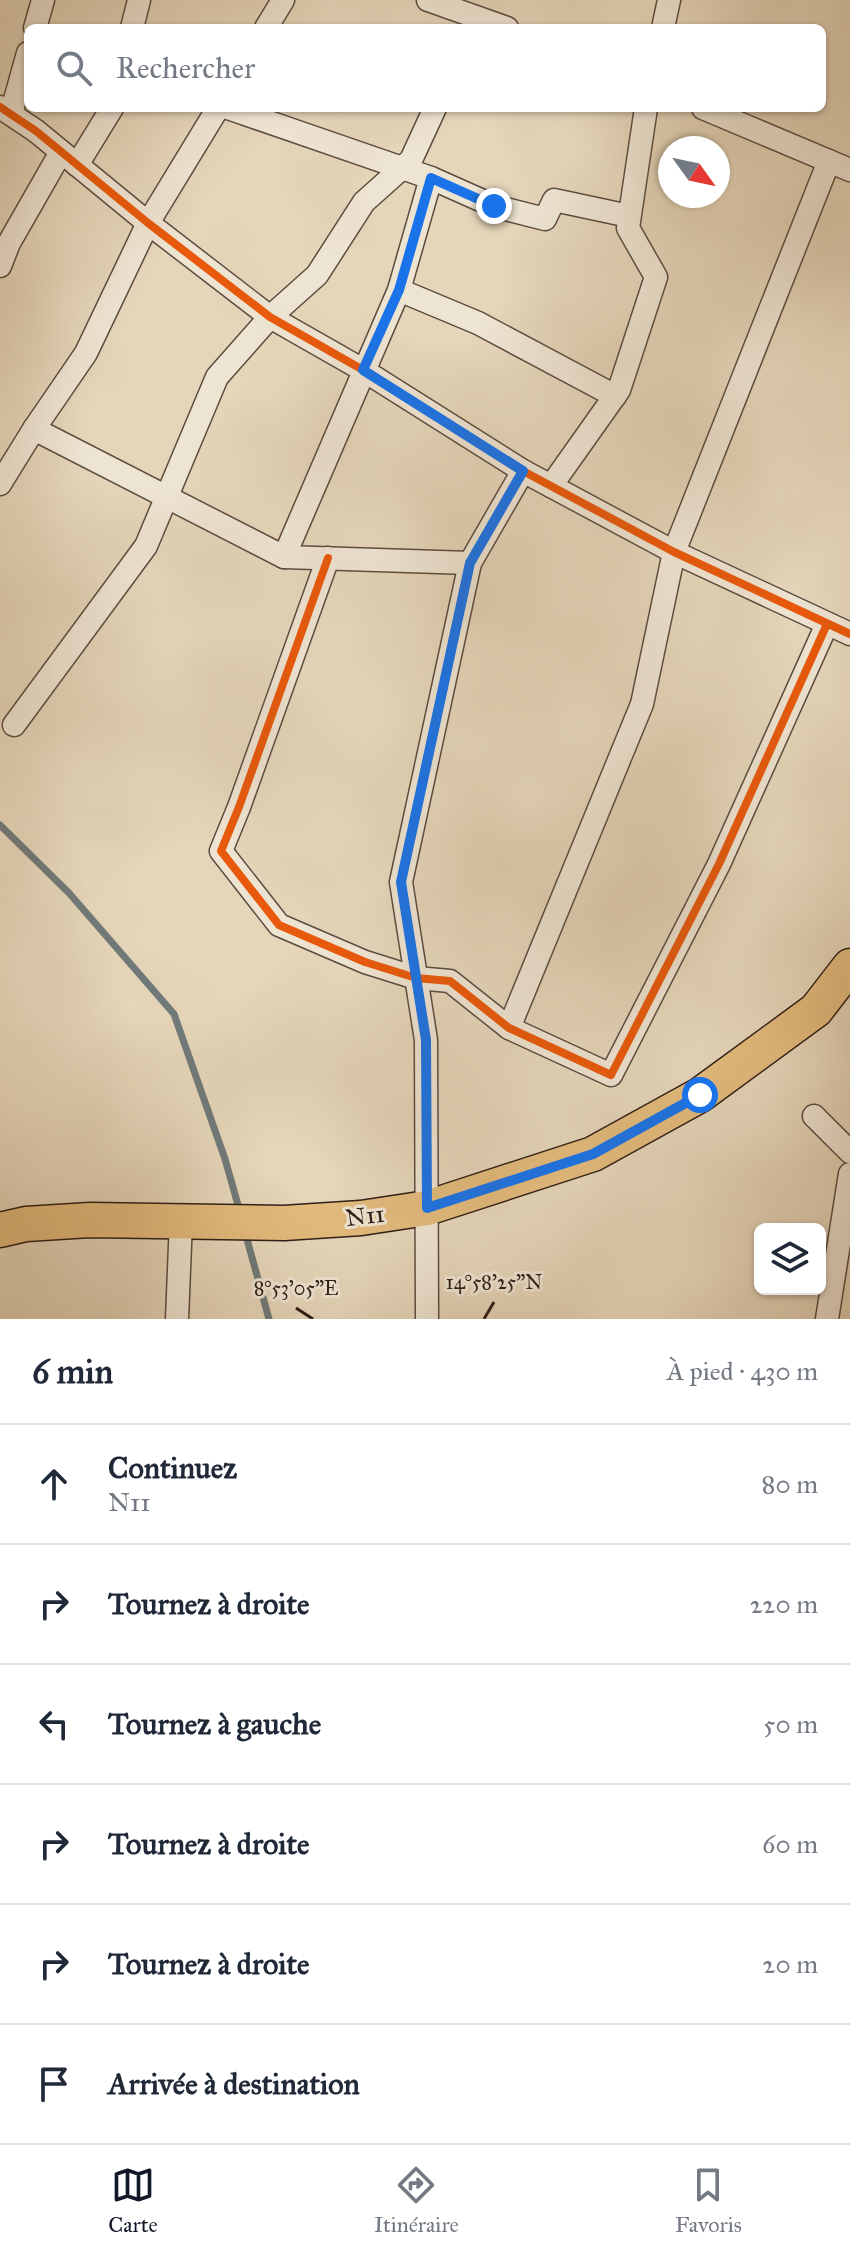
<!DOCTYPE html>
<html lang="fr">
<head>
<meta charset="utf-8">
<style>
  body { margin:0; font-family:"IM FELL Great Primer",serif; background:#f2f2f3; color:#1f2937 }
  .controls { position:absolute; right:24px; bottom:24px; display:grid; overflow:hidden; border-radius:12px; box-shadow:0 2px 6px #0004 }
  .controls button { width:72px; height:72px; display:grid; place-items:center; padding:0; border:0; border-bottom:2px solid #e0e1e3; background:#fff; color:#1f2937; font:40px sans-serif }
  .compass { position:absolute; left:658px; top:136px; width:72px; height:72px; border-radius:50%; background:#fff; box-shadow:0 2px 6px #0004; rotate:123deg }
  .stop { position:absolute; width:24px; height:24px; margin:-18px; border:6px solid #1a73e8; border-radius:50%; background:#fff }
  .stop.end { background:#1a73e8; border-color:#fff; box-shadow:0 2px 8px #0008 }
  .list { margin:0; padding:0; list-style:none }
  h2 { display:flex; justify-content:space-between; align-items:center; height:104px; margin:0; padding:0 32px; font-size:34px }
  h2 small { font-size:26px; font-weight:400; color:#747a83 }
  .list li { display:grid; grid-template-columns:52px 1fr auto; gap:24px; align-items:center; box-sizing:border-box; height:120px; padding:0 32px; border-top:2px solid #e0e1e3 }
  .list b { display:block; font-size:30px; white-space:nowrap }
  .list p { margin:0; font-size:26px; white-space:nowrap; color:#747a83 }
  .list em { font-size:26px; font-style:normal; color:#747a83 }
  .icon { flex:none; width:44px; height:44px; fill:none; stroke:currentColor; stroke-width:2; stroke-linecap:round; stroke-linejoin:round }
  .map { position:relative; flex:none; width:850px; height:1319px; overflow:hidden }
  .search { position:absolute; background:#fff; box-shadow:0 2px 6px #0004; left:24px; right:24px; top:24px; height:88px; display:flex; align-items:center; gap:20px; box-sizing:border-box; padding:0 28px; border-radius:12px; color:#747a83; font-size:30px }
  .sheet { height:824px; background:#fff }
  nav { display:flex; justify-content:space-around; align-items:center; box-sizing:border-box; height:112px; border-top:2px solid #e0e1e3; background:#fff; font-size:22px; color:#747a83 }
  nav a { display:grid; justify-items:center; gap:4px }
  nav .on { color:#111827 }
  .map>svg:first-child { display:block }
</style>
</head>
<body>
<div class="map">
<svg width="850" height="1319" viewBox="0 0 850 1319">
  <rect width="100%" height="100%" fill="#e5d5b9"/>
  <filter id="stains"><feTurbulence type="fractalNoise" baseFrequency=".0025" numOctaves="4"/><feColorMatrix values="0 0 0 0 .2 0 0 0 0 .09 0 0 0 0 .02 0 0 0 .5 -.17"/></filter>
  <radialGradient id="worn" r=".72"><stop offset=".6" stop-color="#630" stop-opacity="0"/><stop offset="1" stop-color="#630" stop-opacity=".3"/></radialGradient>
  <g fill="none" stroke-linecap="round" stroke-linejoin="round">
    <g stroke="#707a79" stroke-width="7">
      <path d="M 0,825 L 69,893 L 174,1014 L 225,1159 L 240,1212"/>
      <path d="M 245,1232 L 269,1319"/>
    </g>
    <g stroke="#5c4c40" stroke-width="25">
      <g id="street">
        <path d="M 428,0 L 507,28"/>
        <path d="M 35,28 L 43,0"/>
        <path d="M 132,28 L 139,0"/>
        <path d="M 266,28 L 283,0"/>
        <path d="M 663,28 L 669,0"/>
        <path d="M 0,107 L 36,131 L 148,223 L 270,317 L 363,370 L 523,471 L 674,552 L 850,634"/>
        <path d="M 228,108 L 431,178 L 494,206 L 545,219 L 554,200 L 629,216"/>
        <path d="M 703,108 L 850,170"/>
        <path d="M 11,114 L 28,53"/>
        <path d="M 77,165 L 112,108"/>
        <path d="M 0,266 L 9,243 L 61,152"/>
        <path d="M 399,290 L 478,323 L 615,396"/>
        <path d="M 34,429 L 284,557 L 470,563"/>
        <path d="M 0,484 L 34,429 L 86,353 L 148,223 L 218,108"/>
        <path d="M 551,486 L 619,390 L 656,277 L 628,228 L 646,108"/>
        <path d="M 284,557 L 399,290 L 431,178"/>
        <path d="M 328,558 L 239,807 L 221,851 L 279,925 L 365,962 L 416,978 L 450,981 L 509,1028 L 611,1075 L 719,864 L 827,624"/>
        <path d="M 14,725 L 146,546 L 217,377 L 270,317 L 317,275 L 364,202 L 411,160 L 435,108"/>
        <path d="M 509,1028 L 642,704 L 674,552 L 829,161"/>
        <path d="M 814,1116 L 850,1152"/>
        <path d="M 177,1319 L 181,1220"/>
        <path d="M 427,1319 L 426,1040 L 401,882 L 470,563 L 523,471"/>
        <path d="M 827,1319 L 850,1174"/>
      </g>
    </g>
    <g stroke="#2f1f18" stroke-width="37">
      <path id="primary" d="M 0,1230 L 26,1224 L 90,1220 L 284,1223 L 361,1218 L 427,1208 L 593,1154 L 700,1095 L 816,1010 L 850,966"/>
    </g>
    <use href="#street" stroke="#eee4d2" stroke-width="22"/>
    <use href="#primary" stroke="#e2ba7c" stroke-width="34"/>
    <g stroke="#eee4d2" stroke-width="13">
      <g id="cycleway">
        <path d="M 0,107 L 36,131 L 148,223 L 270,317 L 363,370 L 523,471 L 674,552 L 850,634"/>
        <path d="M 328,558 L 239,807 L 221,851 L 279,925 L 365,962 L 416,978 L 450,981 L 509,1028 L 611,1075 L 719,864 L 827,624"/>
      </g>
    </g>
    <use href="#cycleway" stroke="#e8590c" stroke-width="8"/>
  </g>
  <g fill="none" stroke-linecap="round" stroke-linejoin="round">
    <path stroke="#1a73e8" stroke-width="10" d="M 494,206 L 431,178 L 399,290 L 363,370 L 523,471 L 470,563 L 401,882 L 426,1040 L 427,1208 L 593,1154 L 700,1095"/>
  </g>
  <path fill="none" stroke="#2f1f18" stroke-width="3" d="M 296,1308 L 313,1319M 484,1319 L 494,1302"/>
  <g text-anchor="middle" dominant-baseline="central" stroke-width="6" stroke-linejoin="round" paint-order="stroke">
    <g font-size="24" fill="#2f1f18" stroke="#eee4d2">
      <text transform="translate(365 1216) rotate(-7)">N11</text>
    </g>
  </g>
  <g font-size="20" text-anchor="middle" fill="#2f1f18" stroke="#eee4d2" stroke-width="6" stroke-linejoin="round" paint-order="stroke">
    <text x="494" y="1289">14°58'25"N</text>
    <text x="296" y="1295">8°53'05"E</text>
  </g>
  <rect width="100%" height="100%" filter="url(#stains)"/>
  <rect width="100%" height="100%" fill="url(#worn)"/>
</svg>
<div class="controls">
<button><svg class="icon" aria-label="layers" viewBox="0 0 24 24"><path d="M12 4l9 5-9 5-9-5zM3 14l9 5 9-5"/></svg></button>
</div>
<svg class="compass" viewBox="-18 -18 36 36"><path d="M0-13l5 13h-10z" fill="#e53935"/><path d="M0 13l5-13h-10z" fill="#747a83"/></svg>
<div class="stop" style="left:700px;top:1095px"></div>
<div class="stop end" style="left:494px;top:206px"></div>
<div class="search"><svg class="icon" aria-label="search" viewBox="0 0 24 24"><circle cx="10" cy="10" r="6"/><path d="M15 15l6 6"/></svg>Rechercher</div>
</div>
<section class="sheet">
<h2>6 min<small>À pied · 430 m</small></h2>
<ul class="list">
<li><svg class="icon" aria-label="ahead" viewBox="0 0 24 24"><path d="M12 20V5M6 11l6-6 6 6"/></svg><div><b>Continuez</b><p>N11</p></div><em>80 m</em></li>
<li><svg class="icon" aria-label="right" viewBox="0 0 24 24"><path d="M7 20v-9h11M14 6l5 5-5 5"/></svg><div><b>Tournez à droite</b></div><em>220 m</em></li>
<li><svg class="icon" aria-label="left" viewBox="0 0 24 24"><path d="M17 20v-9H6M10 6l-5 5 5 5"/></svg><div><b>Tournez à gauche</b></div><em>50 m</em></li>
<li><svg class="icon" aria-label="right" viewBox="0 0 24 24"><path d="M7 20v-9h11M14 6l5 5-5 5"/></svg><div><b>Tournez à droite</b></div><em>60 m</em></li>
<li><svg class="icon" aria-label="right" viewBox="0 0 24 24"><path d="M7 20v-9h11M14 6l5 5-5 5"/></svg><div><b>Tournez à droite</b></div><em>20 m</em></li>
<li><svg class="icon" aria-label="arrive" viewBox="0 0 24 24"><path d="M6 21V4h12l-3 4 3 4H6"/></svg><div><b>Arrivée à destination</b></div></li>
</ul>
</section>
<nav>
<a class="on"><svg class="icon" aria-label="map" viewBox="0 0 24 24"><path d="M3 6l6-2 6 2 6-2v14l-6 2-6-2-6 2zM9 4v14M15 6v14"/></svg>Carte</a>
<a><svg class="icon" aria-label="directions" viewBox="0 0 24 24"><path d="M12 3l9 9-9 9-9-9zM9 14v-3h6M13 9l2 2-2 2"/></svg>Itinéraire</a>
<a><svg class="icon" aria-label="saved" viewBox="0 0 24 24"><path d="M7 4h10v16l-5-4-5 4z"/></svg>Favoris</a>
</nav>
</body>
</html>
